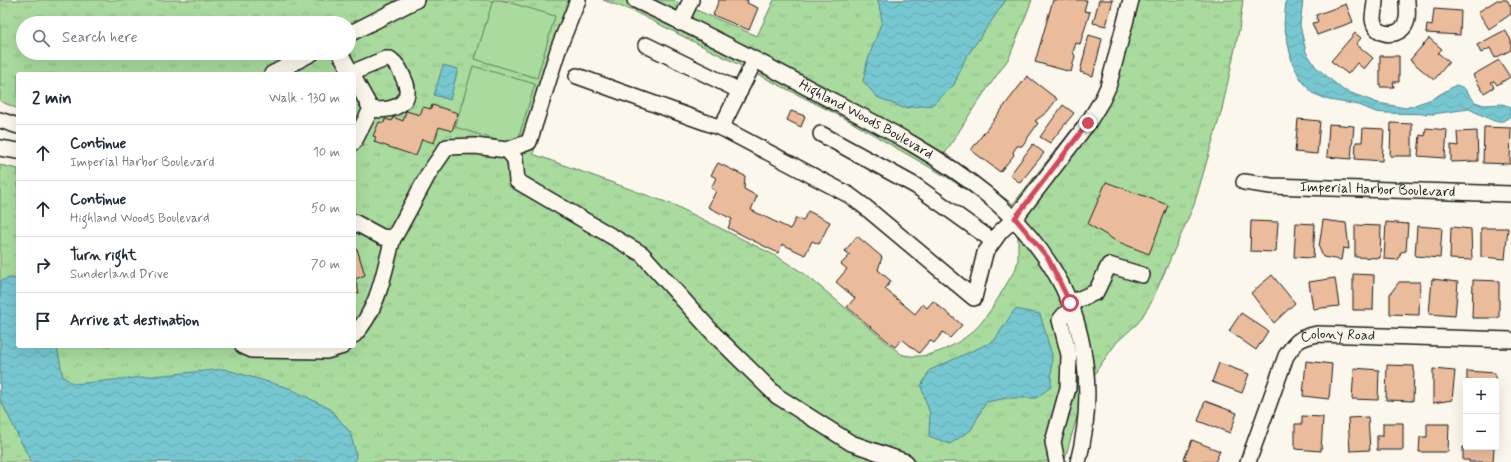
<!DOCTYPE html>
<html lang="en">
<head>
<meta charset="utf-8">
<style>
  body { margin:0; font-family:Mynerve,sans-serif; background:#f2f2f3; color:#1f2937 }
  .controls { position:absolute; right:12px; bottom:12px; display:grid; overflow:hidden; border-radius:4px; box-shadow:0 4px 16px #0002 }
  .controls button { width:36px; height:36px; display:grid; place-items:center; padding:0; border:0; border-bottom:1px solid #e0e1e3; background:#fff; color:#1f2937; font:20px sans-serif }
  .stop { position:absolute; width:12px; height:12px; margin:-9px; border:3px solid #d1495b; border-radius:50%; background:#fff }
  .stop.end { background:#d1495b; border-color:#fff; box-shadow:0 1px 4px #0008 }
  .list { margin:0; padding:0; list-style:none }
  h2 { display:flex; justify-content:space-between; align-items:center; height:52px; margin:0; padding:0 16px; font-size:17px }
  h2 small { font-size:13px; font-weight:400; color:#747a83 }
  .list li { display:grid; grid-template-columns:26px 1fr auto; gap:12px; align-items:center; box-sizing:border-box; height:56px; padding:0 16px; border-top:1px solid #e0e1e3 }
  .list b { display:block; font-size:15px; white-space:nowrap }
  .list p { margin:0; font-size:13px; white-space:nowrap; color:#747a83 }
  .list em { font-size:13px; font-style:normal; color:#747a83 }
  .icon { flex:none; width:22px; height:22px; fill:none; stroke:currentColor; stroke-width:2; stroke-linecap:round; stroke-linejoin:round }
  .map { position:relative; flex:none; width:1511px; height:462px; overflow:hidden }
  .search { position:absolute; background:#fff; box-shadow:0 4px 16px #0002; left:16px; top:16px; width:340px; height:44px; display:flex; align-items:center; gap:10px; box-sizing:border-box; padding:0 14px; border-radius:22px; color:#747a83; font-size:15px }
  .panel { position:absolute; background:#fff; box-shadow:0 4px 16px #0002; left:16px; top:72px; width:340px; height:276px; border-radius:4px }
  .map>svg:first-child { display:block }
</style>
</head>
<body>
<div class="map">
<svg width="1511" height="462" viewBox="0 0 1511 462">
  <defs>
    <pattern id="grass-tufts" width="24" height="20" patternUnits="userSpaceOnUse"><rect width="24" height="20" fill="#a8db9d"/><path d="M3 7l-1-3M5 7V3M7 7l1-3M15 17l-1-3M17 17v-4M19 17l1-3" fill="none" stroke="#90bb87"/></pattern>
    <pattern id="water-waves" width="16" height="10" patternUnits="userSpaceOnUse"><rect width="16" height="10" fill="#76c7d1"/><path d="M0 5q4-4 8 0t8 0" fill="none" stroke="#66aab3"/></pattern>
  </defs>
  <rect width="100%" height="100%" fill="#fbf7ec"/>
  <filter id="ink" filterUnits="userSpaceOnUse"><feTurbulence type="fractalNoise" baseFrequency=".025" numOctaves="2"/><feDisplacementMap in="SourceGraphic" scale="8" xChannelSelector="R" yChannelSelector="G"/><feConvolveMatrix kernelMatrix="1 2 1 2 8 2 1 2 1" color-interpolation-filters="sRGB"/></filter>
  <g filter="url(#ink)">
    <path fill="url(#grass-tufts)" stroke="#627c5c" fill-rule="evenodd" d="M 0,0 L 580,0 L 533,154 L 674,205 L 776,256 L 805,274 L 901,354 C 927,363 964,343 981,323 C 994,307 1005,286 1016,268 L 1018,260 L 1018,238 L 1016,230 L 991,207 L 950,179 L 846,119 L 633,11 L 603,0 L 673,0 L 757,36 L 774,0 L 1032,0 L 1009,58 L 975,106 L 944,155 L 1013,204 L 1081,118 L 1091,102 L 1098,89 L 1106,64 L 1122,0 L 1243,0 L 1239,30 L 1222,109 L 1194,205 L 1151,303 L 1138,323 L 1117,342 L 1097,370 L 1081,403 L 1064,462 L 0,462 L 0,165 L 18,169 L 18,346 L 354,346 L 354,74 L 18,74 L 18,109 L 0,101 ZM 23,23 L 349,23 L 349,53 L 23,53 Z"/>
    <g fill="#a8db9d" stroke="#627c5c">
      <path d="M 493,0 L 501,0 L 555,16 L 537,78 L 475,59 Z"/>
      <path d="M 473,66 L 535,84 L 516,146 L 455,127 Z"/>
    </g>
    <g fill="url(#water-waves)" stroke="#528389">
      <path d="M 878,0 L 1006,0 L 965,59 L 954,85 L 932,105 L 903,108 L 877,97 L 863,81 L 867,62 L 882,21 Z"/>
      <path d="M 1286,0 L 1303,0 L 1300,25 L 1306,52 L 1316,67 L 1343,90 L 1378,103 L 1406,108 L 1432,99 L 1456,85 L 1464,88 L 1475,102 L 1484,105 L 1502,104 L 1511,107 L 1511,116 L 1503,121 L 1494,121 L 1469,109 L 1433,114 L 1385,113 L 1376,112 L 1359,105 L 1329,100 L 1312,93 L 1300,78 L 1292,62 L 1284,25 Z"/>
      <path d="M 443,65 L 458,69 L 450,100 L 434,95 Z"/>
      <path d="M 10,278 L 18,279 L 18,346 L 57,346 L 63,377 L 74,384 L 224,369 L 289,388 L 330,409 L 350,432 L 356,454 L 355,462 L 31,462 L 0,399 L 0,281 Z"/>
      <path d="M 1015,309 L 1040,314 L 1052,355 L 1051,387 L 1036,398 L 1008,398 L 986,402 L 971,430 L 950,444 L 929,436 L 930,414 L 921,386 L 930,370 L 994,341 Z"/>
    </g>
    <g fill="#ebbc9b" stroke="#1c1c1c">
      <path d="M 719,0 L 748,0 L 747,3 L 758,8 L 749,30 L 713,15 Z"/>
      <path d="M 1053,0 L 1087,0 L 1084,11 L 1090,12 L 1080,44 L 1076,43 L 1073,52 L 1075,56 L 1071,72 L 1035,62 Z"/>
      <path d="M 1099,0 L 1113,0 L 1106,26 L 1093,23 Z"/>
      <path d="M 1497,0 L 1507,0 L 1511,7 L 1511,14 L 1489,29 L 1478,12 Z"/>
      <path d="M 1346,4 L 1353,22 L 1317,35 L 1312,23 L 1318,22 L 1316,15 Z"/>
      <path d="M 1434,9 L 1461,11 L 1460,35 L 1426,33 L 1427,25 L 1432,26 Z"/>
      <path d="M 1505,30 L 1511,40 L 1511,50 L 1495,58 L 1490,48 L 1481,53 L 1477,45 Z"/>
      <path d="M 1355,33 L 1361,38 L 1356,44 L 1373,58 L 1364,69 L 1357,63 L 1348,74 L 1331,61 Z"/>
      <path d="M 1089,35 L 1102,39 L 1093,76 L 1080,72 Z"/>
      <path d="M 1429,38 L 1442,49 L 1438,53 L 1449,62 L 1434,80 L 1410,60 Z"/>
      <path d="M 1380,56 L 1399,56 L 1399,82 L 1393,82 L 1394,87 L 1380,87 Z"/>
      <path d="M 1499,60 L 1510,77 L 1497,85 L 1494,81 L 1491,82 L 1494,87 L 1484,93 L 1473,75 Z"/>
      <path d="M 1027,76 L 1057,99 L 1047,112 L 1035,121 L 1038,123 L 1034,129 L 1022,146 L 1017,146 L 1013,152 L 1014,155 L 1000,172 L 971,150 Z"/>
      <path d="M 432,105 L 458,113 L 452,131 L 439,127 L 434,143 L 422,139 L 416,156 L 374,142 L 376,137 L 373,136 L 379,122 L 384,123 L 385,119 L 392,121 L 393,117 L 403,121 L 406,111 L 420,115 L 423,107 L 431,109 Z"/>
      <path d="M 1063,105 L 1074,113 L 1050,143 L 1040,137 Z"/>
      <path d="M 791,111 L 805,116 L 801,127 L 787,120 Z"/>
      <path d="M 1298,119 L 1320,121 L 1317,154 L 1295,152 Z"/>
      <path d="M 1391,123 L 1412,124 L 1412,156 L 1390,156 Z"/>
      <path d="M 1329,124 L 1354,126 L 1351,159 L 1327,157 Z"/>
      <path d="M 1484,127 L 1511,128 L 1510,164 L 1483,163 Z"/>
      <path d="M 1363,128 L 1384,129 L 1382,161 L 1355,159 L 1356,142 L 1362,142 Z"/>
      <path d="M 1426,128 L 1447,130 L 1445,158 L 1418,156 L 1420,135 L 1425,136 Z"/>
      <path d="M 1477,131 L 1478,161 L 1451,162 L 1451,145 L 1458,146 L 1457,132 Z"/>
      <path d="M 1033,144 L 1044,153 L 1020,183 L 1010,175 Z"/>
      <path d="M 718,163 L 745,176 L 744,189 L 757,196 L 751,210 L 790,229 L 796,218 L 803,221 L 808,211 L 830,222 L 819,244 L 812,241 L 805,255 L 782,244 L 778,253 L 728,228 L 732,219 L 708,207 L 716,191 L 711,188 L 716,178 L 711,175 Z"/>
      <path d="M 1106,182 L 1168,205 L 1149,254 L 1116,241 L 1088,224 Z"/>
      <path d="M 1323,220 L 1346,223 L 1349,249 L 1343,248 L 1341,260 L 1323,257 L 1319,247 Z"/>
      <path d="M 1251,221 L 1278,222 L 1276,252 L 1250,251 Z"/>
      <path d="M 1386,222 L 1408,224 L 1406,251 L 1401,252 L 1398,260 L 1384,259 Z"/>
      <path d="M 1296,223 L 1315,224 L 1313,258 L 1294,257 Z"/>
      <path d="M 1355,225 L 1381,226 L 1380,258 L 1355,257 Z"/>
      <path d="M 1417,226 L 1442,228 L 1440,258 L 1415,256 Z"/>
      <path d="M 1451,227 L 1471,229 L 1472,260 L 1450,259 Z"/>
      <path d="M 1481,228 L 1508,228 L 1505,259 L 1481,257 Z"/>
      <path d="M 857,236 L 882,257 L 878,270 L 891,281 L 885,289 L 915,314 L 923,304 L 927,308 L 933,301 L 962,325 L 950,338 L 943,332 L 934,343 L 930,340 L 919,353 L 902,339 L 895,347 L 847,307 L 855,298 L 836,282 L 847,269 L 841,264 L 850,255 L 845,251 Z"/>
      <path d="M 357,249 L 365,275 L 355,279 L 359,293 L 354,294 L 354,250 Z"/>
      <path d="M 1353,274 L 1374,275 L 1373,310 L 1353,310 Z"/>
      <path d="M 1272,275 L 1295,303 L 1274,323 L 1251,293 Z"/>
      <path d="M 1335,278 L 1339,306 L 1313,309 L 1309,282 Z"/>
      <path d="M 1432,279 L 1458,282 L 1455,316 L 1429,314 Z"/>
      <path d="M 1473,280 L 1499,281 L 1499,318 L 1472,318 Z"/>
      <path d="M 1399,282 L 1420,282 L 1419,315 L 1390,314 L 1390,294 Z"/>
      <path d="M 1241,313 L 1268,331 L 1256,350 L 1229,331 Z"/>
      <path d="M 1306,361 L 1332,364 L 1329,399 L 1303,396 Z"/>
      <path d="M 1219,363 L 1249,374 L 1242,393 L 1212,382 Z"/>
      <path d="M 1387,365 L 1414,366 L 1413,401 L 1386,400 Z"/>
      <path d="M 1354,368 L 1379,370 L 1378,400 L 1352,399 Z"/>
      <path d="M 1433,369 L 1455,371 L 1452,400 L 1433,403 Z"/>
      <path d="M 1467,371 L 1495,373 L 1495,381 L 1467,381 Z"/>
      <path d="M 1205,401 L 1237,413 L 1230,433 L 1198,421 Z"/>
      <path d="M 1302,416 L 1323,417 L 1321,451 L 1295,449 L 1295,424 L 1302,424 Z"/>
      <path d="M 1368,417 L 1370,450 L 1350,451 L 1348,418 Z"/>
      <path d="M 1383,423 L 1403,423 L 1403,450 L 1377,450 L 1377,436 L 1383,436 Z"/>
      <path d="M 1427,424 L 1449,424 L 1448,452 L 1419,452 L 1420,437 L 1427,437 Z"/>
      <path d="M 1192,440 L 1220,451 L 1215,462 L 1193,462 L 1184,459 Z"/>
      <path d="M 1463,447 L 1494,447 L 1493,462 L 1469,462 L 1469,460 L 1463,460 Z"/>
    </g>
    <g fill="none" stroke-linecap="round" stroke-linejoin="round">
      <g stroke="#1c1c1c" stroke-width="18">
        <g id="minor">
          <path id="s1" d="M 635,0 C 700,30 764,64 827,98 C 931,152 1052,212 1080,336 C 1090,378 1089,420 1078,462"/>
          <path d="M 1375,0 C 1375,6 1373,13 1373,19 C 1375,39 1404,38 1407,19 C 1408,13 1407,6 1407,0"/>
          <path d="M 680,23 L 691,0"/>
          <path d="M 349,34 L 416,0"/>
          <path d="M 646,45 L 740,91"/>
          <path d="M 340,53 L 352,74"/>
          <path d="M 351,73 L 385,59 L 390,59 C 398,65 400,70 404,79 C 416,104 392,112 371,109"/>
          <path d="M 272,74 L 312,53"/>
          <path d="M 577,76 L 724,129 L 849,195 L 864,206 L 974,298 L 985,253 L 1000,232 L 1015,218 L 1088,123 L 1102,100 L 1108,87 L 1131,0"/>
          <path d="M 354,78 L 371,109 L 354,142"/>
          <path d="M 0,120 L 18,126"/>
          <path d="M 721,128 L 755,60"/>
          <path d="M 821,134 L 916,186 L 993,241"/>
          <path d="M 0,148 L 18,151"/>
          <path d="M 507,150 L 515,159 L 517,181 L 642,254 L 714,334 L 777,396 L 851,443 L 906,462"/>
          <path id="s2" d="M 1244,182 L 1271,186 L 1511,194"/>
          <path d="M 354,222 L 382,237 L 393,238 L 396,234 L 429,173 L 447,147 L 475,146 L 507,150 L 529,142 L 559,47 L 578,0"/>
          <path d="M 1070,303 L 1096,292 L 1109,265 L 1142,275"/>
          <path d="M 354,335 C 379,309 384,271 393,238"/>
          <path d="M 243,346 L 252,350 L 326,351 L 343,346"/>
          <path d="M 1057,462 L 1053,442 L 1068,388 L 1069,355 L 1060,320 L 1064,315 L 1073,310"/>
          <path id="s3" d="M 1248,462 L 1286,356 C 1296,341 1300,337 1318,334 L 1511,340"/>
        </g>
      </g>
      <use href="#minor" stroke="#fbf7ec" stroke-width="15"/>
    </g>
  </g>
  <g fill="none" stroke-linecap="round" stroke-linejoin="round" filter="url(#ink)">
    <path stroke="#d1495b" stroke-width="5" d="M 1070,303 L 1048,258 L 1015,218 L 1088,123"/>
  </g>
  <g text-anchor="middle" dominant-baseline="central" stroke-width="4" stroke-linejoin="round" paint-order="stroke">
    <g font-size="14" fill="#1c1c1c" stroke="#fbf7ec">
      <text stroke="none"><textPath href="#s1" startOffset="260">Highland Woods Boulevard</textPath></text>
      <text stroke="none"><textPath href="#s2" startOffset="134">Imperial Harbor Boulevard</textPath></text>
      <text stroke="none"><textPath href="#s3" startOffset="173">Colony Road</textPath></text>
    </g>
  </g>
</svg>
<div class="controls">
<button>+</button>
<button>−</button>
</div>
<div class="stop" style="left:1070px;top:303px"></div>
<div class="stop end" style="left:1088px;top:123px"></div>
<div class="search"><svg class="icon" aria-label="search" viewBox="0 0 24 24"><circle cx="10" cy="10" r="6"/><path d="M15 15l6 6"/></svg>Search here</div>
<section class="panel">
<h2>2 min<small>Walk · 130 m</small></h2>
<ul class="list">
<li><svg class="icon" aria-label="ahead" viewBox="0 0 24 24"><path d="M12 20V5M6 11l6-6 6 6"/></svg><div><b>Continue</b><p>Imperial Harbor Boulevard</p></div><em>10 m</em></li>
<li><svg class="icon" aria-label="ahead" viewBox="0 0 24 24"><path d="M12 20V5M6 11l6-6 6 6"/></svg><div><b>Continue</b><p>Highland Woods Boulevard</p></div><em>50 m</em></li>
<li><svg class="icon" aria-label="right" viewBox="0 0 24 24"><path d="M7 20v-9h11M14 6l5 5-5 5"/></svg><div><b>Turn right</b><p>Sunderland Drive</p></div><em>70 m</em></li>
<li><svg class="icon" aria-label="arrive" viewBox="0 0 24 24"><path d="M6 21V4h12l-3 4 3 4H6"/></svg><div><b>Arrive at destination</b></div></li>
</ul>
</section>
</div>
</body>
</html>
